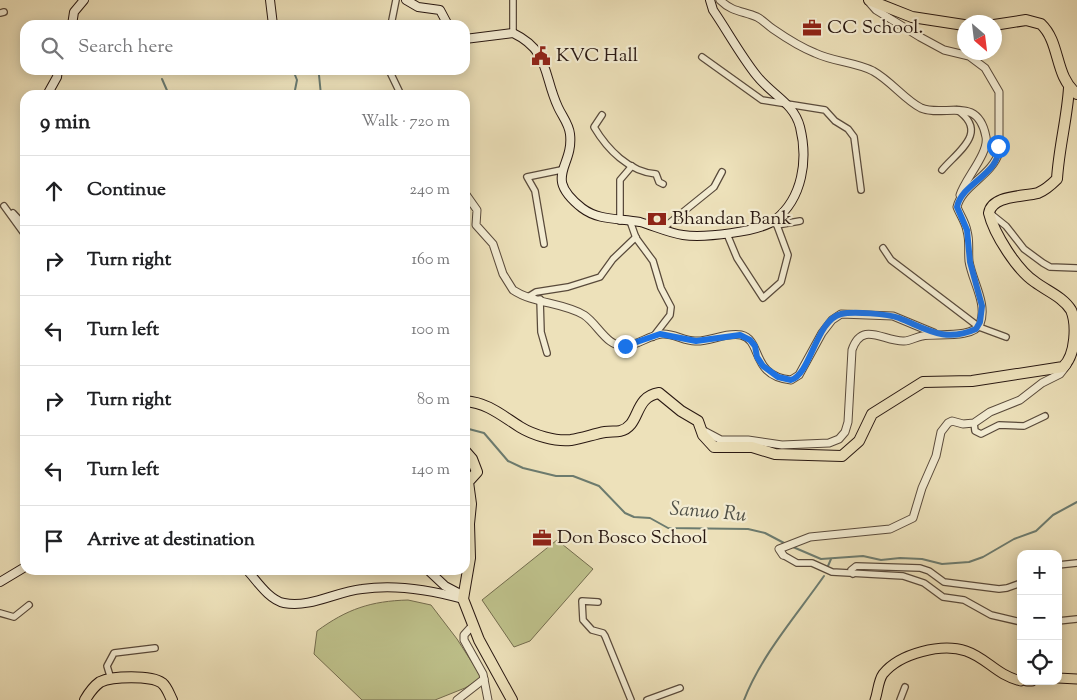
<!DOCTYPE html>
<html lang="en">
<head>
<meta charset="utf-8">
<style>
  body { margin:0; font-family:"Sorts Mill Goudy",serif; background:#f6f6f6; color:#202124 }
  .controls { position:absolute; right:15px; bottom:15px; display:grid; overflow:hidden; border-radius:10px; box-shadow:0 2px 12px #0003 }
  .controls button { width:45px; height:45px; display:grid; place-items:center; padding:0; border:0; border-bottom:1px solid #e0e0e0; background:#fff; color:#202124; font:25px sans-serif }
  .compass { position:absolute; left:957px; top:15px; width:45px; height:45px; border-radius:50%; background:#fff; box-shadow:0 2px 12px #0003; rotate:152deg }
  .stop { position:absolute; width:15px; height:15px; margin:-11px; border:4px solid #1a73e8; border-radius:50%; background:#fff }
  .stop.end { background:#1a73e8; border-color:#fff; box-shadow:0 1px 5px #0008 }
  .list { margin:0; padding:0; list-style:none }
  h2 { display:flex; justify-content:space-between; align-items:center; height:65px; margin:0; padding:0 20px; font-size:21px }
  h2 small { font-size:16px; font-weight:400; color:#757577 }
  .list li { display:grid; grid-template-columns:32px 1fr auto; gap:15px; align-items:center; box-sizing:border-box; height:70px; padding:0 20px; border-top:1px solid #e0e0e0 }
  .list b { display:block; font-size:19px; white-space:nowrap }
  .list em { font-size:16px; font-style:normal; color:#757577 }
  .icon { flex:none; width:28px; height:28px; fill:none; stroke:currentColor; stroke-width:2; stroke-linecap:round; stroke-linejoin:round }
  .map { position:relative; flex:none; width:1077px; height:700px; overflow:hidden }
  .search { position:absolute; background:#fff; box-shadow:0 2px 12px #0003; left:20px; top:20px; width:450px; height:55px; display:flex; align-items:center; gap:12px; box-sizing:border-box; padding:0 18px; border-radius:15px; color:#757577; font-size:19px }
  .panel { position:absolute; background:#fff; box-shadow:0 2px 12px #0003; left:20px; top:90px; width:450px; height:485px; border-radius:15px }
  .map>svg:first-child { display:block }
</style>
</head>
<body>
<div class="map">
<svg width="1077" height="700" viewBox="0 0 1077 700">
  <rect width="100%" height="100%" fill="#ede1ba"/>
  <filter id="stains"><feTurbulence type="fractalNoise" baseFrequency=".004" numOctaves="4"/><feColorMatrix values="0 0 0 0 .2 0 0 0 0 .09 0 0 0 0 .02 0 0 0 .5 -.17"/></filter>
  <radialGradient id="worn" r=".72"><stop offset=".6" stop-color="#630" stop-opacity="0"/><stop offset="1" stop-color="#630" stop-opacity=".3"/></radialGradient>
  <g fill="#bec18b" stroke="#736c4e">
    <path d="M 557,540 L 593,569 L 530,641 L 514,647 L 482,600 Z"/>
    <path d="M 408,600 L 431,605 L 457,639 L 482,678 L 465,688 L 435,700 L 362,700 L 314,654 L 317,631 C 347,609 371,601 408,600 Z"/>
  </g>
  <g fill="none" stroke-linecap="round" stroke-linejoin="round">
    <g stroke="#6c7b6f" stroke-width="2">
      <path d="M 356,25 L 357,23"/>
      <path d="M 293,70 L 297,80 L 294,95"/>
      <path d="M 162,79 L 169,95"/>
      <path d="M 321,95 L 319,75 L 322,70"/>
      <path d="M 465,428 L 484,433 L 508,461 L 523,468 L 556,476 L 573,476 L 599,486 L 625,513 L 634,517 L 650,518 L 668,528 L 748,529 L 765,533 L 786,544"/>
      <path d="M 793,547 L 821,559 L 863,556 L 881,560 L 900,558 L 922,559 L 942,564 L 969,562 L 983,557 L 1014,539 L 1036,531 L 1053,515 L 1077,502"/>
      <path d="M 828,566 L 831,559"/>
      <path d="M 744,700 C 762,654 796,616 824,576"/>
    </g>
    <g stroke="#594a3b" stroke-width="8">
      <g id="minor">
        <path d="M 0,13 L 4,12"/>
        <path d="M 391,25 L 396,0"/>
        <path d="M 513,33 L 513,0"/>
        <path d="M 702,57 L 762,100 L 825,110 L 835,121 L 848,129 L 854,137 L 861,190"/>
        <path d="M 389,70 L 401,95"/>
        <path d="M 602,115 L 594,127 C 607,149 629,172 656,174 L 659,182 L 663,184"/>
        <path d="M 942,170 C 957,152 990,132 957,110"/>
        <path d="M 4,206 L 25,235"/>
        <path d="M 13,213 L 25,226"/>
        <path d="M 991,214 L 1006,226 L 1024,249 L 1043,263 L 1050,267 L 1077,268"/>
        <path d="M 620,221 L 620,180 L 632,166"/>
        <path d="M 630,221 L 636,238 L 653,261 L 661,288 L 671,307 L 670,315 L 653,337"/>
        <path d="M 777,225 L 800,221"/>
        <path d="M 662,229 L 714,187 L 722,172"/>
        <path d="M 727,234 L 737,258 L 763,298 L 781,282 L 788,255 L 775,220"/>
        <path d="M 544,244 L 535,191 L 527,177 L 561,170"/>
        <path d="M 883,248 L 891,260 L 979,327 L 1006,337"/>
        <path d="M 528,297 L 536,292 L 568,287 L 600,277 L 613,259 L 636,237"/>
        <path d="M 540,299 L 541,332 L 547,353"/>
        <path d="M 974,423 L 975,431 L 981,434 L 999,425 L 1024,426 L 1045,416"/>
        <path d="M 783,555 L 797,563 L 812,563 L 832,572 L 903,576 L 924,583 L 943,597 L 964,600 L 991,615 L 1021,622"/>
        <path d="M 1058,565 L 1077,563"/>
        <path d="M 853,574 L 851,570 L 856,566 L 920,568 L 929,571 L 944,582 L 999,589 L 1007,588 L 1021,583"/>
        <path d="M 598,602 L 582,601 L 583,620 L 592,630 L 603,633 L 605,636 L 631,700"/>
        <path d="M 0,613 L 14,617 L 29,605"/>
        <path d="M 1058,621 L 1077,619"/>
        <path d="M 111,679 L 107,666 L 114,653 L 155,648"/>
        <path d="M 647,700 L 680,688"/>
        <path d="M 900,700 L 905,687"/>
      </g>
    </g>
    <g stroke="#594a3b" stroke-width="9">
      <g id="tertiary">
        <path d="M 720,0 C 732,12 743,11 757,17 C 763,20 767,25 773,29 C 786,38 800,47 815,53 C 834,62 855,62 873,71 C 891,81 905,100 921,108 C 944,118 978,94 986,137 C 989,153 965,179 960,195"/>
        <path d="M 465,193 L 477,210 L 476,225 L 493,244 L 503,274 L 513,290 C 534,304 562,302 584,315 C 598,324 607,348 626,346 C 638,345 650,335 662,334 C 673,333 684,341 695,341 C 710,342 725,332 741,335 C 763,340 750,376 791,380 L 799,375 L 822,333 L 832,320 L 841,314 L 893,316 L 934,333"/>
        <path d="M 704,431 L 721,440 L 748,440 L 782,445 L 829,443 L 839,439 L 845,432 L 848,422 L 852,350 C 862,320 884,342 904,341 C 910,341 916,337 922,336 C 935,333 973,339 980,324 C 988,304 972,281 969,261 C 968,251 970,241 967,231 C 966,223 960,215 957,207 C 962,185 992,176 999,152 L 999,92 L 985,68 L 969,56 L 944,50 L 920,37 L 876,10 L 869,2"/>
        <path d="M 783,555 L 779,549 L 810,537 L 890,529 L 913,518 L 922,488 L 936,456 L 941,432 L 948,423 L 952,421 L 963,424 L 974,423 L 990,412 L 1020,400 L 1042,383 L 1060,374 L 1067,365"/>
        <path d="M 473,625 L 464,635 L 464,640 L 483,674 L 488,700"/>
        <path d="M 457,700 L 484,679"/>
      </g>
    </g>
    <g stroke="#281711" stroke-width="10">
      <g id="secondary">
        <path d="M 270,0 L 273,25"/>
        <path d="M 406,0 L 418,7 L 440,10 L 448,25"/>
        <path d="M 72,25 L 74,12 L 84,0"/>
        <path d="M 465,39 L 513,33 C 550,51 543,75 558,107 C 562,116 569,124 570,134 C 574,168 542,176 582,208 C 599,221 620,218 640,222 C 654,226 669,233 683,235 C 703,238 760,232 775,220 C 803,198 808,159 800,127 C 794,103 772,95 757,76 C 741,56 728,32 713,10 L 710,0"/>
        <path d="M 47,95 L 57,77 L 58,70"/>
        <path d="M 247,570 C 257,581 269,600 284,603 C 311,608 335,592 362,589 C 395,584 431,590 463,599"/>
        <path d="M 428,570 L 445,586 L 464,596"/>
        <path d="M 0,582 L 25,567"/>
      </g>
    </g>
    <g stroke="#281711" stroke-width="11">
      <g id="primary">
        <path d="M 1058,678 L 1077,679"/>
        <path d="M 1027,681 L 1032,681"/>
        <path d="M 875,700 C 878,692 878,681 883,674 C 900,653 942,643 966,651 C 987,658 996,675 1021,681"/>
      </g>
    </g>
    <g stroke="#281711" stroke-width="12">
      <g id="trunk">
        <path d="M 869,0 L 912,17 L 964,25"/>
        <path d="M 994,25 L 1026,20 L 1041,24 C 1061,43 1054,76 1077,94"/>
        <path d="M 465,401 C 488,403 501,415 520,427 C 533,435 556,442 571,440 C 583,438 594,434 605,432 C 610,431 616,432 620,431 C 641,426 633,397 659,393 L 681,411 L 698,421 L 703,435 L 714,447 L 752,447 L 775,454 L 842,456 L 859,441 L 872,414 L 923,382 L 972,381 L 1063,367 C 1076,355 1077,324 1071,310 C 1063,297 1047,291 1035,282 C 1017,270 994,234 989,213 C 992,195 1023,197 1038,193 C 1045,190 1051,185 1057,179 C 1059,147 1067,119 1069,88"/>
        <path d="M 465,451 L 472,459 L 477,472 L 468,482 L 471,504 L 469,524 L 470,558 L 463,599 L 479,640 L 512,700"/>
        <path d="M 85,700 C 89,693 93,687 100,682 C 112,676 151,675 162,683 C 167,687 169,694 172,700"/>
      </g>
    </g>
    <use href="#minor" stroke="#f3ecd2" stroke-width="5.5"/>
    <use href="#tertiary" stroke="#f3ecd2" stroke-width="7"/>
    <use href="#secondary" stroke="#f3ecd2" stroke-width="8"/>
    <use href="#primary" stroke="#ede1ba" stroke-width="9"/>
    <use href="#trunk" stroke="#ede1ba" stroke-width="10"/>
  </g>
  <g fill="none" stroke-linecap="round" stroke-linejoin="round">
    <path stroke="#1a73e8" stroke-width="6" d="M 625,346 L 660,334 L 696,341 L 740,335 L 750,340 L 755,346 L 757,357 L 763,366 L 778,377 L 791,380 C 811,374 816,320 841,314 C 853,311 888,314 899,318 C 927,329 944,343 976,329 L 980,322 L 982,306 L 970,262 L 967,230 L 957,207 C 962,182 1002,174 998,146"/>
  </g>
  <defs>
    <g id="office-bare" transform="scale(1.5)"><path d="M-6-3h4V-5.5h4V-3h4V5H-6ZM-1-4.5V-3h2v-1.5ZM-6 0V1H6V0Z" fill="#8f2418" stroke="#f3ecd2" stroke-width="2.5" paint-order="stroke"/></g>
    <g id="civic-bare" transform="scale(1.5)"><path d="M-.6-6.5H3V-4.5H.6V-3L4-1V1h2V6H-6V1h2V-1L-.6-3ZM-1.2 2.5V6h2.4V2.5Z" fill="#8f2418" stroke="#f3ecd2" stroke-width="2.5" paint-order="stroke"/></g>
    <g id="bank-bare" transform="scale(1.5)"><path d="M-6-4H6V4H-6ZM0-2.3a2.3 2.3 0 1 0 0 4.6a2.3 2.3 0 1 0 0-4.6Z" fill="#8f2418" stroke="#f3ecd2" stroke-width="2.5" paint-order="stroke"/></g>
  </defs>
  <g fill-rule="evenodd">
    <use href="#office-bare" x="812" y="28"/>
    <use href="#civic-bare" x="541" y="56"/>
    <use href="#bank-bare" x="657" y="219"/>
    <use href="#office-bare" x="542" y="538"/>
  </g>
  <g text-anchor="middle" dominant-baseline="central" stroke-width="4.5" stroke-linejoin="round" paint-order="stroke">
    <g font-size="19" fill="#281711" stroke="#f3ecd2" text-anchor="start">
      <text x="827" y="28">CC School.</text>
      <text x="556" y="56">KVC Hall</text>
      <text x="672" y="219">Bhandan Bank</text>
      <text x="557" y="538">Don Bosco School</text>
    </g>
    <g font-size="20" font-style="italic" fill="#505148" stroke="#f3ecd2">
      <text transform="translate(708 513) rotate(5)">Sanuo Ru</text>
    </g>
  </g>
  <rect width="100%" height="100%" filter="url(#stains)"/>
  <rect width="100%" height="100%" fill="url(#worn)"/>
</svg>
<div class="controls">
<button>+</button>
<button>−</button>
<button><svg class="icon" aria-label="locate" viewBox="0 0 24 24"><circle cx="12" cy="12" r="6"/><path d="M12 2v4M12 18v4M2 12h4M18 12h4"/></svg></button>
</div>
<svg class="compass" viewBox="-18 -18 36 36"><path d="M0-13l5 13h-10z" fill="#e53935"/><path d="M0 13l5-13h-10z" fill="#757577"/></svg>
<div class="stop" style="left:998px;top:146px"></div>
<div class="stop end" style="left:625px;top:346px"></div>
<div class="search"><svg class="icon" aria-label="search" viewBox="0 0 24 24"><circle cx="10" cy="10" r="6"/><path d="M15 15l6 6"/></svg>Search here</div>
<section class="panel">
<h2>9 min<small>Walk · 720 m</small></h2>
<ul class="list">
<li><svg class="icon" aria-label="ahead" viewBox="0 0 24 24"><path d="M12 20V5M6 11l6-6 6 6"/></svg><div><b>Continue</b></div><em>240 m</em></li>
<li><svg class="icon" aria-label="right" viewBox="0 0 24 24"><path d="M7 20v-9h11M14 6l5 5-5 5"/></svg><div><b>Turn right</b></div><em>160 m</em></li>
<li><svg class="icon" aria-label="left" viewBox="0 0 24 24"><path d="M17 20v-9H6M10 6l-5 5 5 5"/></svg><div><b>Turn left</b></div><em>100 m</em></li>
<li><svg class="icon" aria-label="right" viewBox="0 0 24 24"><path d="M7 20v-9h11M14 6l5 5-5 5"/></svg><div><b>Turn right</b></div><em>80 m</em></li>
<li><svg class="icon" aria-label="left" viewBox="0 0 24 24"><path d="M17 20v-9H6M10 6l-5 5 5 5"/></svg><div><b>Turn left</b></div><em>140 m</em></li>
<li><svg class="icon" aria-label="arrive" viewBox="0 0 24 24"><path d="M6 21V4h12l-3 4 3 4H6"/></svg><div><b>Arrive at destination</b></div></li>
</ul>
</section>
</div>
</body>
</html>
